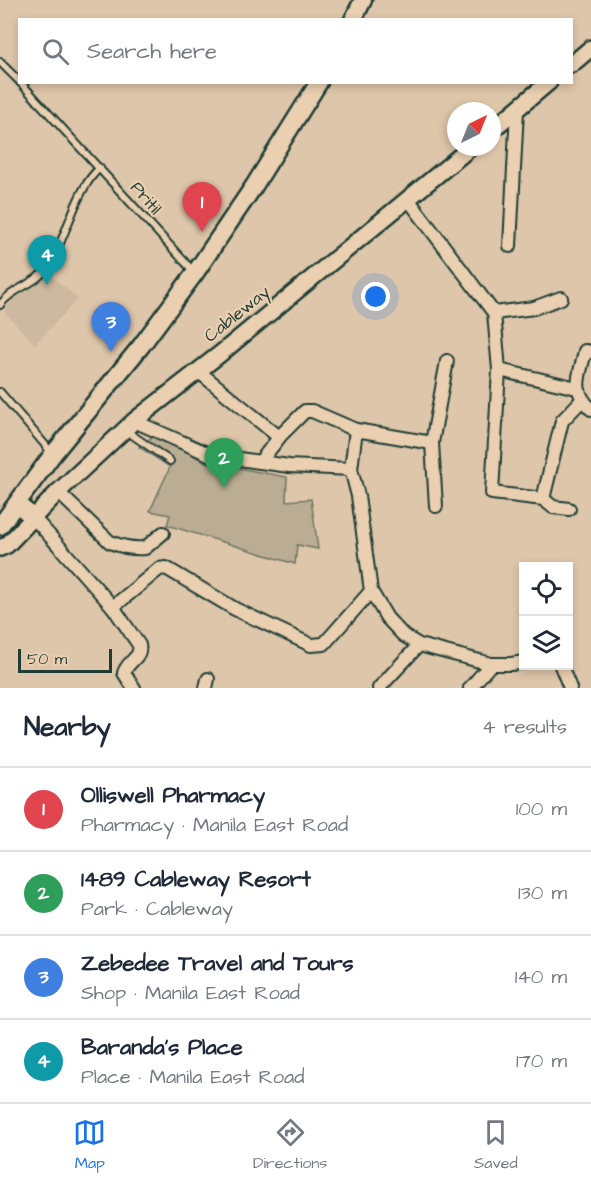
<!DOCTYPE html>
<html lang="en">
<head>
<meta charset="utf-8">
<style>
  body { margin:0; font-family:"Architects Daughter",sans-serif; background:#f6f6f7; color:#1f2937 }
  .controls { position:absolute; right:18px; bottom:18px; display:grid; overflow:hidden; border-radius:0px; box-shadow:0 3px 9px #0003 }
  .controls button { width:54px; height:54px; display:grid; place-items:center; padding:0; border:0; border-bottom:2px solid #e0e1e3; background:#fff; color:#1f2937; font:30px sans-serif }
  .compass { position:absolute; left:447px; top:102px; width:54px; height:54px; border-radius:50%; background:#fff; box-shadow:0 3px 9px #0003; rotate:43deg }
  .scale { position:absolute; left:18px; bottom:15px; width:94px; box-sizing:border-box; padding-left:6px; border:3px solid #1f3d34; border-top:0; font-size:16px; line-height:21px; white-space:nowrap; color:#1f3d34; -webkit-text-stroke:4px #eacfb1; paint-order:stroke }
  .you { position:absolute; left:376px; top:297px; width:21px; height:21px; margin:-15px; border:4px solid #fff; border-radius:50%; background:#1a73e8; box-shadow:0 0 0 9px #1a73e833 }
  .badge { display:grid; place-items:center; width:39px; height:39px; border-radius:50%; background:#1a73e8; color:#fff; font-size:20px; font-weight:700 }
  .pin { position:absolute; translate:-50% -50px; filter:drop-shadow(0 2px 3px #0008) }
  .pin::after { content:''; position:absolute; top:32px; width:21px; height:18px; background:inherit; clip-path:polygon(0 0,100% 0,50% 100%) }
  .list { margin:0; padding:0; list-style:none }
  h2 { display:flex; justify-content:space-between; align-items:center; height:78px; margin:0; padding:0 24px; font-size:26px }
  h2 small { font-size:20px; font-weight:400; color:#747a83 }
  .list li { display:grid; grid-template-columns:39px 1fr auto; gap:18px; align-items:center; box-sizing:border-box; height:84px; padding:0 24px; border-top:2px solid #e0e1e3 }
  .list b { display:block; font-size:22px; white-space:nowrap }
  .list p { margin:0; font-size:20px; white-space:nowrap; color:#747a83 }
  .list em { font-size:20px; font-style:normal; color:#747a83 }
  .icon { flex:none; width:33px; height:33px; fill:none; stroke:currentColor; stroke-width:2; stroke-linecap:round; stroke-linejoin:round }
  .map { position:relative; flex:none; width:591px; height:688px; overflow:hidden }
  .search { position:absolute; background:#fff; box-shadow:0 3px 9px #0003; left:18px; right:18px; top:18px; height:66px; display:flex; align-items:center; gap:15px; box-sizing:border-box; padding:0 21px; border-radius:0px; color:#747a83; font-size:22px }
  .sheet { height:414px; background:#fff }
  nav { display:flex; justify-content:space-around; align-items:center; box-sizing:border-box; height:84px; border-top:2px solid #e0e1e3; background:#fff; font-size:16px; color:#747a83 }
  nav a { display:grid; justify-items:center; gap:3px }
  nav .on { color:#1a73e8 }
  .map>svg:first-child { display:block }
</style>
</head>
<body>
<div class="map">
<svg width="591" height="688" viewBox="0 0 591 688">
  <rect width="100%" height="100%" fill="#dec6aa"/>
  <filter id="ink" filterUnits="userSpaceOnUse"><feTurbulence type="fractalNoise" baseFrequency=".0167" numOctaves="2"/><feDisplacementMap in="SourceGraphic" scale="12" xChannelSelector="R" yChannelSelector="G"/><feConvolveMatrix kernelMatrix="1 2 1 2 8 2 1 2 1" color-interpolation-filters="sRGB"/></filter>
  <g filter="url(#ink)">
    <path fill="#ccb99f" d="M 46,271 L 78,299 L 35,344 L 4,312 L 10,303 Z"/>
    <path fill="#bbad93" stroke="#6d7564" stroke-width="1.5" d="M 156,434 L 205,462 L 287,477 L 286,501 L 311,499 L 318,549 L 297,545 L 295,564 L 167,525 L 170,515 L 150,511 L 170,467 L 139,447 Z"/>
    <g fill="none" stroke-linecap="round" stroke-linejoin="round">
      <g stroke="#1f3d34" stroke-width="10">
        <g id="service">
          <path d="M 0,62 L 20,82"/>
          <path d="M 20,82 L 194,272"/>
          <path d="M 0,305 C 12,288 35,285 48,267 C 66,240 76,187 100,168"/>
          <path d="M 0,392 L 52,453"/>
          <path d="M 125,430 L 170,461"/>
        </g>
      </g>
      <g stroke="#1f3d34" stroke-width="16">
        <g id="minor">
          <path d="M 408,199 L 494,313 L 499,370 L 492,493 L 543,499 L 553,507 L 569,509"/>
          <path d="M 510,246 L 517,110"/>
          <path d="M 494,313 L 534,308 L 561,298"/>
          <path d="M 591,352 L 585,351 C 580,376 570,389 591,409"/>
          <path d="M 499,370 L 577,388"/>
          <path d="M 198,371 L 279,437"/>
          <path d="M 134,421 L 211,455 L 289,466 L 351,469"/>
          <path d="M 356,430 L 351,469 L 358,496 L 371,591 L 387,618 L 403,635 L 419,645 L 491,664 L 511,664 L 524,662"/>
          <path d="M 260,462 L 281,435 L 305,411 L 312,411 L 356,430 L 432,443"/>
          <path d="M 58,492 L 110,542 C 122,547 132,549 145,548 L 163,533"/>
          <path d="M 543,499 L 562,421 L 582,400"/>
          <path d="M 436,506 L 432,443 L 447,361"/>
          <path d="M 33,517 L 113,607 L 139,645 C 142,658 127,661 124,673 L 134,688"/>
          <path d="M 113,607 L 159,569 L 166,568 L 235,609 L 311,645 L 324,644 L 371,591"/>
          <path d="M 561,666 L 570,688"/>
          <path d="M 206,688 L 208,679"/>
          <path d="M 379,688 L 419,645"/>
          <path d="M 470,688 L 491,664"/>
        </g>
      </g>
      <g stroke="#1f3d34" stroke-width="20">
        <g id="tertiary">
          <path d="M 572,64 L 591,48"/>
          <path d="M 492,130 L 549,82"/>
          <path d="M 0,548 L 7,545 L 58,492 L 134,421 L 220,354 L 471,147"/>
        </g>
      </g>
      <g stroke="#1f3d34" stroke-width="21">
        <g id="secondary">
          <path d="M 353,20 L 363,0"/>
          <path d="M 17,504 L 33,517"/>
          <path d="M 0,526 L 53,454 L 141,346 L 195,273 L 254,186 L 319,82"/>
        </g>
      </g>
      <use href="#service" stroke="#eacfb1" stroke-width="6"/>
      <use href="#minor" stroke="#eacfb1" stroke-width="12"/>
      <use href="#tertiary" stroke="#eacfb1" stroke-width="15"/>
      <use href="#secondary" stroke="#eacfb1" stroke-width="16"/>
    </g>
  </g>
  <g text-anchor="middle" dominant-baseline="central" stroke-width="4.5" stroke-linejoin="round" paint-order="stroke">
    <g font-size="18" fill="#1f3d34" stroke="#eacfb1">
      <text transform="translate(146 198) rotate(49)">Pritil</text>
      <text transform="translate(237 314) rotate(-39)">Cableway</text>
    </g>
  </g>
</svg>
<div class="controls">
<button><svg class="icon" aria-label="locate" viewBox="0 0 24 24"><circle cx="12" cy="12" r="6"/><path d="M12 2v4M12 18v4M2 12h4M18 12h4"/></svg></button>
<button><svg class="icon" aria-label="layers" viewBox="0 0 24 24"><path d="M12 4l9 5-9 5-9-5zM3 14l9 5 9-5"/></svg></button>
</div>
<svg class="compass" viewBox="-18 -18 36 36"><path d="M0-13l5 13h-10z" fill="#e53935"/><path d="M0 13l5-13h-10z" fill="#747a83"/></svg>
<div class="scale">50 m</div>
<div class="you"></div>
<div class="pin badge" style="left:202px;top:232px;background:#e0444e">1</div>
<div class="pin badge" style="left:224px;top:488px;background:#2e9e5b">2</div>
<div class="pin badge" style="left:111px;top:352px;background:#3f7fe0">3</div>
<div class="pin badge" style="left:47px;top:285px;background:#0f9aa8">4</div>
<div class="search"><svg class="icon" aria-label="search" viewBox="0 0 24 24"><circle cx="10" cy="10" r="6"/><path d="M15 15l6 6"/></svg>Search here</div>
</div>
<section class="sheet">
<h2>Nearby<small>4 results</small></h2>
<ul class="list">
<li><span class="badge" style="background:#e0444e">1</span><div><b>Olliswell Pharmacy</b><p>Pharmacy · Manila East Road</p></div><em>100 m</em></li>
<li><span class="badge" style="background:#2e9e5b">2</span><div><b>1489 Cableway Resort</b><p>Park · Cableway</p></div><em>130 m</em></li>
<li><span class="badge" style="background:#3f7fe0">3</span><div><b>Zebedee Travel and Tours</b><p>Shop · Manila East Road</p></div><em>140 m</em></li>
<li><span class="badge" style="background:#0f9aa8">4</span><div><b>Baranda's Place</b><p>Place · Manila East Road</p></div><em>170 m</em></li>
</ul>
</section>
<nav>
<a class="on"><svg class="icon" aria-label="map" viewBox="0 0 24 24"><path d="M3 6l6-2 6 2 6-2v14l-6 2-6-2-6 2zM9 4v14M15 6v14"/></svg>Map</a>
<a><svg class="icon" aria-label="directions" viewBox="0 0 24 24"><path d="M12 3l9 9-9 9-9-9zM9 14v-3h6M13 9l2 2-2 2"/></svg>Directions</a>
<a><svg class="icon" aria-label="saved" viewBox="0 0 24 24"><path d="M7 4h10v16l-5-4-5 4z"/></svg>Saved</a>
</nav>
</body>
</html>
